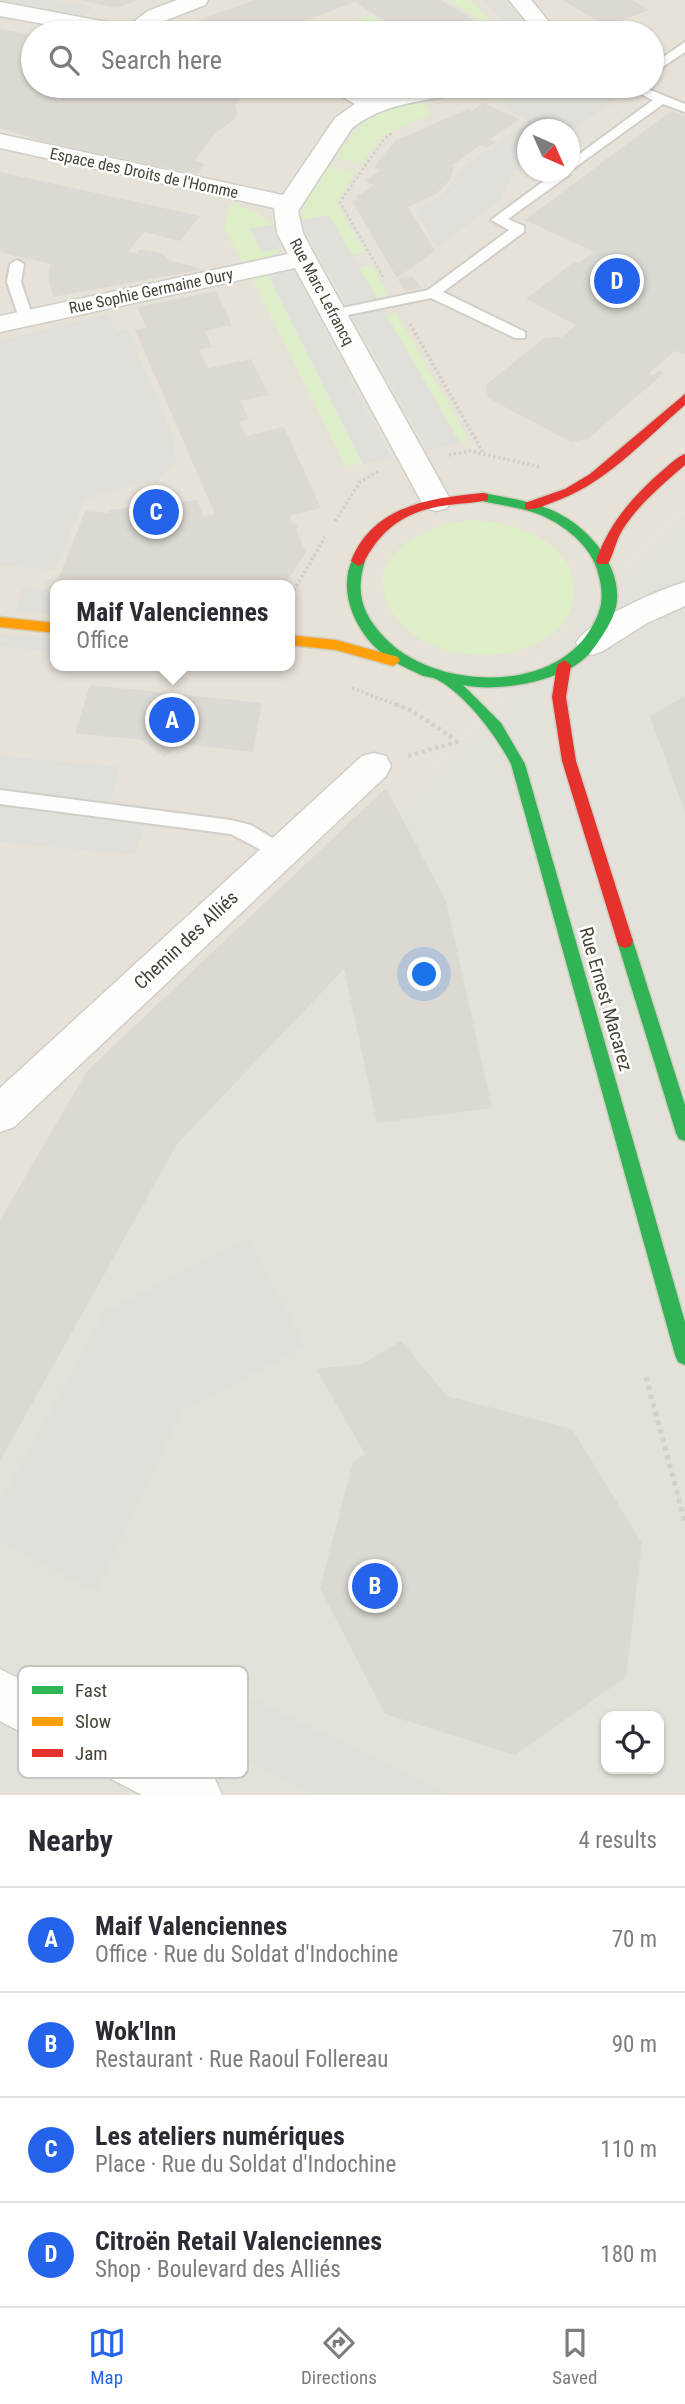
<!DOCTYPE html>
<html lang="en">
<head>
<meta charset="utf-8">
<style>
  body { margin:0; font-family:"Roboto Condensed",sans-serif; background:#f7f7f7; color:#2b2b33 }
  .controls { position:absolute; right:21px; bottom:21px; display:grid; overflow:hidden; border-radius:14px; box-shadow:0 2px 5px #0004 }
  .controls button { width:63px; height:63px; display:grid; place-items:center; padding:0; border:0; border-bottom:2px solid #e1e1e2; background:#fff; color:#2b2b33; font:35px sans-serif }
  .compass { position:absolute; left:517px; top:119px; width:63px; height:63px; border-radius:50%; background:#fff; box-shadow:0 2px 5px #0004; rotate:135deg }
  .you { position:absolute; left:425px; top:975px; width:24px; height:24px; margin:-18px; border:5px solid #fff; border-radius:50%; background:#1a73e8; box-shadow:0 0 0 10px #1a73e833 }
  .badge { display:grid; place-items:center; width:46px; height:46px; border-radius:50%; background:#2563eb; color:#fff; font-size:23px; font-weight:700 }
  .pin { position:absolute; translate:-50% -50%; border:4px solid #fff; box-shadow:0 2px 7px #0006 }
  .popup { position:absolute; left:50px; top:580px; width:245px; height:91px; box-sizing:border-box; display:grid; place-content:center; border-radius:14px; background:#fff; filter:drop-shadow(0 2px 5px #0005); font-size:23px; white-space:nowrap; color:#7c7c81 }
  .popup b { font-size:26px; color:#2b2b33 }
  .popup::after { content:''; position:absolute; left:50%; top:100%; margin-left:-14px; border:14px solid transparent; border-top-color:#fff }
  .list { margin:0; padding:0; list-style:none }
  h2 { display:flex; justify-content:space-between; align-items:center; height:91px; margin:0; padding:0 28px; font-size:30px }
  h2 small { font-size:23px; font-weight:400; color:#7c7c81 }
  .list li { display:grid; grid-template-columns:46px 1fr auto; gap:21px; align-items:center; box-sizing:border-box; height:105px; padding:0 28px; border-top:2px solid #e1e1e2 }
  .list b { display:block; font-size:26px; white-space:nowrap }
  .list p { margin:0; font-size:23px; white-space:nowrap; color:#7c7c81 }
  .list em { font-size:23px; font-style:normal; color:#7c7c81 }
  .icon { flex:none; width:38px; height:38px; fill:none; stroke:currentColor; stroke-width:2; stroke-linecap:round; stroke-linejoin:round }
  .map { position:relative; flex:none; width:685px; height:1795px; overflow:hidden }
  .search { position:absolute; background:#fff; box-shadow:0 2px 5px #0004; left:21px; right:21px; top:21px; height:77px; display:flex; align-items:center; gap:18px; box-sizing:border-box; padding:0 24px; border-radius:38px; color:#7c7c81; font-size:26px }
  .sheet { height:511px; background:#fff }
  nav { display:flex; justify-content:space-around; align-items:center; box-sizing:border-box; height:98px; border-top:2px solid #e1e1e2; background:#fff; font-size:19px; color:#7c7c81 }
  nav a { display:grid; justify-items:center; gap:4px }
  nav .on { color:#2563eb }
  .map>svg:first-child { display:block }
</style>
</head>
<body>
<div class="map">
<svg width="685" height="1795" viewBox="0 0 685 1795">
  <rect width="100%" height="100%" fill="#f2f0eb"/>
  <path fill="#e6e2d8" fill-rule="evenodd" d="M 0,0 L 685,0 L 685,512 L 0,1226 ZM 33,33 L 652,33 L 652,86 L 33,86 ZM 528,130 L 570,130 L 570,172 L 528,172 ZM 55,585 L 289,585 L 289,666 L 55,666 Z"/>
  <path fill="#e4e0da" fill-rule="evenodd" d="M 685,512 L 685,1795 L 0,1795 L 0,1226 ZM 606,1716 L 659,1716 L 659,1769 L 606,1769 Z"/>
  <g fill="#deeec9">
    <path d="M 448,0 L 471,0 L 502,33 L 501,33 Z"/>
    <path d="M 371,15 L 401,33 L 352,33 L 342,26 Z"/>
    <path d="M 424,102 L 431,114 L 381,137 L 361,164 L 336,158 C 363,115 375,109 424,102 Z"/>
    <path d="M 330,166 L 355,172 L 336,203 L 365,252 L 351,255 L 328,215 L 300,220 L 304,206 Z"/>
    <path d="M 231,203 L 253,210 L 273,225 L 250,229 L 262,252 L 282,248 L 269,258 L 244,265 L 224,227 Z"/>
    <path d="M 372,266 L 389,296 L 376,298 L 359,268 Z"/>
    <path d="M 268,275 L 363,464 L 346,467 L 252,278 Z"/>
    <path d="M 396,313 L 470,441 L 460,443 L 386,315 Z"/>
    <path d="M 472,520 C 514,521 575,541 574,592 C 574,615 558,632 539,642 C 495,666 422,658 393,613 C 357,557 426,524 472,520 Z"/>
  </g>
  <g fill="#e1dfda">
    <path d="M 0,0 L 53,0 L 92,7 L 84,16 Z"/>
    <path d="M 483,0 L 504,0 L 531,33 L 512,33 L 502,18 Z"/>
    <path d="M 537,86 L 578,86 L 619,98 L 570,132 L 570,130 L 528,130 L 527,161 L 513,172 L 499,201 L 437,248 L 415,210 L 436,200 L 450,186 L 461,168 L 530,121 L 501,107 Z"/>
    <path d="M 329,215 L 460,443 L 428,450 L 300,221 Z"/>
    <path d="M 273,225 L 282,248 L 262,252 L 250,229 Z"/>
    <path d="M 294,270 L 391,458 L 363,464 L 268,275 Z"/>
    <path d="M 107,314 L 116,331 L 127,329 L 173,436 L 176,463 L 155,481 L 84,499 L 55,570 L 0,565 L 0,341 Z"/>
    <path d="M 23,588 L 55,591 L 55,615 L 15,611 Z"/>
    <path d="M 0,634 L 55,639 L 55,652 L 0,646 Z"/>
    <path d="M 0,756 L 120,767 L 111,801 L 149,804 L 136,855 L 0,842 Z"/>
    <path d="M 248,1238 L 305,1346 L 182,1411 L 96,1592 L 0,1542 L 0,1502 L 105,1312 Z"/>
    <path d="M 247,1696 L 450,1795 L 315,1795 L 224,1750 Z"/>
  </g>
  <g fill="#dcd9d3">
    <path d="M 80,0 L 138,0 L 116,8 Z"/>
    <path d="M 255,0 L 441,0 L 495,33 L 404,33 L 355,2 L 272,33 L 249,33 L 193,22 Z"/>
    <path d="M 562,0 L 632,0 L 649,10 L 613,24 L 617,27 L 612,29 Z"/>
    <path d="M 0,29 L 33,35 L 33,86 L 250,86 L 235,105 L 237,113 L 234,120 L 215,133 L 194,161 L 205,164 L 197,174 L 46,142 L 0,128 Z"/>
    <path d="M 483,103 L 520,119 L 490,139 L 496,142 L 486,148 L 480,145 L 451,166 L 454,167 L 450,180 L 436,194 L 408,207 L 435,251 L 397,278 L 352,201 L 358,200 L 356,197 L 374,185 L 365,181 L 381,170 L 374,167 L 395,141 L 468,109 L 472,111 Z"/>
    <path d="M 671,111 L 685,116 L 685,354 L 675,351 L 649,373 L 654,375 L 659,370 L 664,373 L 588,439 L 571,442 L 488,398 L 486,385 L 544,338 L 562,337 L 576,325 L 526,299 L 575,261 L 579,263 L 594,252 L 525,220 Z"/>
    <path d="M 0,172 L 200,216 L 180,241 L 144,232 L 128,252 L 137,254 L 140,249 L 161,253 L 171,261 L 205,269 L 53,297 L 48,277 L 51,264 L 0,252 Z"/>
    <path d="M 413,276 L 422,288 L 405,291 L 398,279 Z"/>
    <path d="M 216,291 L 232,325 L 205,331 L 212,347 L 199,350 L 208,368 L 251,359 L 269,395 L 240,401 L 249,419 L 239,422 L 246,436 L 284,427 L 321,508 L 290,516 L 292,523 L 297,525 L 297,532 L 306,553 L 284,585 L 57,583 L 85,511 L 109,513 L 109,510 L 197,500 L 204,517 L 215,514 L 135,330 L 146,327 L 137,307 Z"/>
    <path d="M 90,685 L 262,703 L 253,752 L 181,744 L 165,757 L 142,740 L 75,733 Z"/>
    <path d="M 685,696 L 685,813 L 650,716 Z"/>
    <path d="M 386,788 L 446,901 L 492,1108 L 377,1123 L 344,969 L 177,1144 L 0,1461 L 0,1220 L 87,1071 Z"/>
    <path d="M 401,1341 L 447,1396 L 572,1429 L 642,1543 L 626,1677 L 515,1755 L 385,1714 L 320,1588 L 353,1462 L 365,1454 L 316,1369 L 362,1364 Z"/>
  </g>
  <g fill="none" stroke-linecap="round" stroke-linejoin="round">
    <g stroke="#d0cec8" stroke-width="4">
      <g id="lane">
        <path d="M 685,42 L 685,52 L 652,74 L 652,65 Z"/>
        <path d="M 624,86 L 640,86 L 685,104 L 685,112 L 663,104 L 570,171 L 570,172 L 569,175 L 508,219 L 524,226 L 524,232 L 443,292 L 525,332 L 525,338 L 515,338 L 431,298 L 333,318 L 328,317 L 328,311 L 428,290 L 509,230 L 491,220 L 556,172 L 570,172 L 570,161 L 653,100 Z"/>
        <path d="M 17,260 L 24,264 L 21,282 L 33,318 L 26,322 L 19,318 L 7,282 L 10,264 Z"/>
        <path d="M 0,790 L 231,820 L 251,825 L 287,847 L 289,852 L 287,857 L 280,860 L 231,834 L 0,804 Z"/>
      </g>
    </g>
    <g stroke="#d0cec8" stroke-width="3">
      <g id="street">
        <path d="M 177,0 L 208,0 L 205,5 L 164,21 L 147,33 L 94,33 L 0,16 L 0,2 L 128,26 L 148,11 Z"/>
        <path d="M 509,0 L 531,0 L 558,33 L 536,33 Z"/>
        <path d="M 329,86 L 356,86 L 374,96 L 427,86 L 475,86 L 471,91 L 463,93 C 423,102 385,102 352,128 L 298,211 L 303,233 L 316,258 L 451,501 L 447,508 L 436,511 L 425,508 L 421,501 L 295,268 L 0,332 L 0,316 L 288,254 L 277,233 L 274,208 L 0,148 L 0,134 L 283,195 L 335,118 L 355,104 L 332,91 Z"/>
        <path d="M 685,582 L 685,606 L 647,623 L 603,651 L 592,655 L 581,651 L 576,643 C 589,620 658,590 685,582 Z"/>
        <path d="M 374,753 L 386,756 L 391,766 L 386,776 L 14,1127 L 0,1132 L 0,1088 L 362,756 Z"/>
        <path d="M 0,1669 L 214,1777 L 222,1795 L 142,1795 L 0,1721 Z"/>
      </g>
    </g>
    <g stroke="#d2cec1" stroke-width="3">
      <g id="fast">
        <path d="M 483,493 C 507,498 533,501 556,512 C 587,527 620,563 617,600 C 616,618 600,640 590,653 C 566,681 498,693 463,685 L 501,723 L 525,764 L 685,1322 L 685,1365 L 678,1362 L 675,1355 L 511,764 C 496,735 465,694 436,679 C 432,677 425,677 421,675 C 410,670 397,664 387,657 C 357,636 336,592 353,558 L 363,558 L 365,561 C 355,593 362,614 385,638 C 432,688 547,695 588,633 C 602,612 605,597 598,573 C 592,548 568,528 545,517 C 524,507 501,506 478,500 L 478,494 Z"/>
        <path d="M 625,934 L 631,936 L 633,941 L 685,1105 L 685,1141 L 679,1139 L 676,1133 L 617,941 L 619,936 Z"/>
      </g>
    </g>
    <g stroke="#d2cec1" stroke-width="3">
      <g id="slow">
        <path d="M 0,617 L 55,623 L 55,633 L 0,627 Z"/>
        <path d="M 289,635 L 336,640 L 398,657 L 400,661 L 393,666 L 336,650 L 289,645 Z"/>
      </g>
    </g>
    <g stroke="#d2cec1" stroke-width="3">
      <g id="jam">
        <path d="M 685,394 L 685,405 C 643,441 605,485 551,503 C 543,506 534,511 525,509 L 525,503 L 565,489 L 590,474 Z"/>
        <path d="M 685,454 L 685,465 C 663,484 639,504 623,529 C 616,540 614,553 608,564 L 598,564 L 596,561 C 609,523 633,496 663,470 C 670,464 677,457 685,454 Z"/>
        <path d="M 483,493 L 488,494 L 488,500 C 475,503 462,503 449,505 C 407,510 382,527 363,564 L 358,566 L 351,561 C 373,505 431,498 483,493 Z"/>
        <path d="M 564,660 L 571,665 L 566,697 L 576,761 L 633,941 L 631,946 L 625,948 L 619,946 L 617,941 L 562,761 L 552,697 L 557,665 Z"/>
      </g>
    </g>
    <g stroke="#d2d0ca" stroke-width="2.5" stroke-dasharray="2.5 2.5" stroke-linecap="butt">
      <path d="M 494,90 L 505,86"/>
      <path d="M 383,277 L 340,202 L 384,139 L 392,133"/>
    </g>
    <g stroke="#d2d0ca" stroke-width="3.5" stroke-dasharray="2.5 2.5" stroke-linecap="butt">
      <path d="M 410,324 L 484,454"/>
      <path d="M 449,455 L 470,451 L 540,467"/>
      <path d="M 335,521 L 360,482 L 379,471"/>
      <path d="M 289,599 L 325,537"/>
      <path d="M 352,688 L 399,706"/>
    </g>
    <g stroke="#d2d0ca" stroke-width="4.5" stroke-dasharray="3.5 3.5" stroke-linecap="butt">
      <path d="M 395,704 L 412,711 L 453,738"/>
      <path d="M 408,756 L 460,741"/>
    </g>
    <path stroke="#d2d0ca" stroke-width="5" stroke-dasharray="4.5 4.5" stroke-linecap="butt" d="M 646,1377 L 685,1522"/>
    <use href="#lane" fill="#fdfdfc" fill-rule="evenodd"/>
    <use href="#street" fill="#fdfdfc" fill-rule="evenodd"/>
    <use href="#fast" fill="#30b455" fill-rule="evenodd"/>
    <use href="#slow" fill="#ff9f0a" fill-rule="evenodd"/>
    <use href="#jam" fill="#e5322d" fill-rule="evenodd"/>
  </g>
  <g text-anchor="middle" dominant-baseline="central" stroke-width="5" stroke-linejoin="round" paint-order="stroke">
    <g font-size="16" fill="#494236" stroke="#fff">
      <text transform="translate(144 173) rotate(12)">Espace des Droits de l'Homme</text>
      <text transform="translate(151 291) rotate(-12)">Rue Sophie Germaine Oury</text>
      <text transform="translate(322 292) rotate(62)">Rue Marc Lefrancq</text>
    </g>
    <g font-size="19" fill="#494236" stroke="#fff">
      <text transform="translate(186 940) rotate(-43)">Chemin des Alliés</text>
      <text transform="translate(606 999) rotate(74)">Rue Ernest Macarez</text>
    </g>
  </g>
  <rect x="18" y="1666" width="230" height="112" rx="10" fill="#fff" stroke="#c8c6c3" stroke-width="2"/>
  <rect x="32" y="1686" width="31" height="8" fill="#30b455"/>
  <rect x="32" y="1717" width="31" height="9" fill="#ff9f0a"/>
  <rect x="32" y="1749" width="31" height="8" fill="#e5322d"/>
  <g font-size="19" fill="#494236">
    <text x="75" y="1697">Fast</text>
    <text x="75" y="1728">Slow</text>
    <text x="75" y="1760">Jam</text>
  </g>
</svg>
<div class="controls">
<button><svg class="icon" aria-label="locate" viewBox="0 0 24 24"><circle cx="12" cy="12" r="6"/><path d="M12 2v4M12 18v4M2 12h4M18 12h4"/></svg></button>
</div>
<svg class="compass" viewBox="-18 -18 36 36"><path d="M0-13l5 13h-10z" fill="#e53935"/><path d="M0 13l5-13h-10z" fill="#7c7c81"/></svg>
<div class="you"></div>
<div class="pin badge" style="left:172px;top:720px">A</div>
<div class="popup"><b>Maif Valenciennes</b>Office</div>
<div class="pin badge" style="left:375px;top:1586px">B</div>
<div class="pin badge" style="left:156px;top:512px">C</div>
<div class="pin badge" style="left:617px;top:281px">D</div>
<div class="search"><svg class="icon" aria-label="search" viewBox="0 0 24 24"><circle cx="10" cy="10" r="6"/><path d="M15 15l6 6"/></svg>Search here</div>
</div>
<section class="sheet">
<h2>Nearby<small>4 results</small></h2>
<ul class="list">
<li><span class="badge">A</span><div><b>Maif Valenciennes</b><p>Office · Rue du Soldat d'Indochine</p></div><em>70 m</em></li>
<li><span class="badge">B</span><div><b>Wok'Inn</b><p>Restaurant · Rue Raoul Follereau</p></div><em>90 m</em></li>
<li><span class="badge">C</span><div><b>Les ateliers numériques</b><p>Place · Rue du Soldat d'Indochine</p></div><em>110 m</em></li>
<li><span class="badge">D</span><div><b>Citroën Retail Valenciennes</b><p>Shop · Boulevard des Alliés</p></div><em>180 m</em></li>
</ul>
</section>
<nav>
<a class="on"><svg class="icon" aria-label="map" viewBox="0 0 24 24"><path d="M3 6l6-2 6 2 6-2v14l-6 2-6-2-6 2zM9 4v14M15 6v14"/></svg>Map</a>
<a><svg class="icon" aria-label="directions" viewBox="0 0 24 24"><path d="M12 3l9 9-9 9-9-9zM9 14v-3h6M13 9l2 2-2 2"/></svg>Directions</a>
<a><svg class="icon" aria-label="saved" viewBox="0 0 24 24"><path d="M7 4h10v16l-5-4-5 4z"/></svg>Saved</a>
</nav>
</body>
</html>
